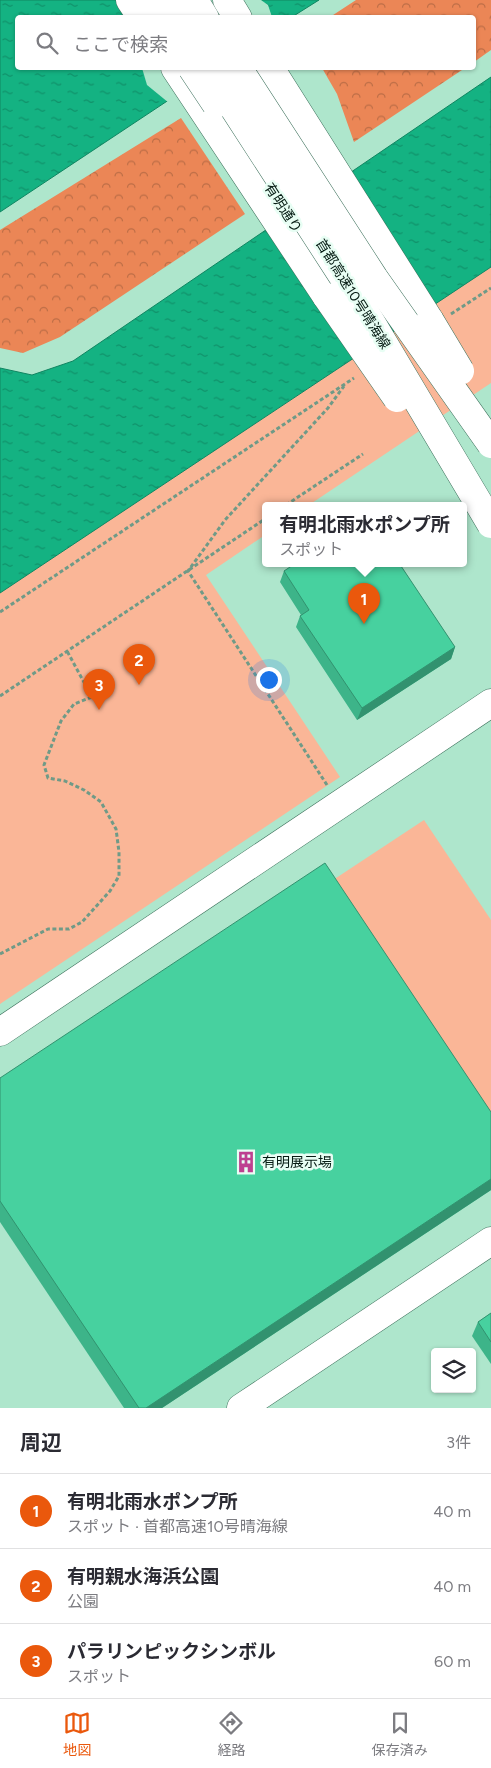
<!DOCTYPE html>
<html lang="ja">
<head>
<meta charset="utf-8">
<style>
  body { margin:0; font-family:Figtree,"Noto Sans JP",sans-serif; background:#f2f2f3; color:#2b2b33 }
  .controls { position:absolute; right:15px; bottom:15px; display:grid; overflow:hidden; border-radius:5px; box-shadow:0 1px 4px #0004 }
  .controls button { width:45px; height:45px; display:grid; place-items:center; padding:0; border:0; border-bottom:1px solid #e1e1e2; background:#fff; color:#2b2b33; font:25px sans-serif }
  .you { position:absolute; left:268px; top:679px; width:18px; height:18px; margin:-12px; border:4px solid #fff; border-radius:50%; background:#1a73e8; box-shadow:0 0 0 8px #1a73e833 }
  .badge { display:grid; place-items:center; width:32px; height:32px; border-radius:50%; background:#ea580c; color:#fff; font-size:16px; font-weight:700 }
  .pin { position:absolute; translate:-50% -41px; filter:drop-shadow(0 1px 2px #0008) }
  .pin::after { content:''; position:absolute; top:26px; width:18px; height:15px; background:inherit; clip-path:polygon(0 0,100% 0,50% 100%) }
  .popup { position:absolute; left:262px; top:502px; width:205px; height:65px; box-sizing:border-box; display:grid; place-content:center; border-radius:5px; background:#fff; filter:drop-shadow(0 1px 4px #0005); font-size:16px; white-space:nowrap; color:#7c7c81 }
  .popup b { font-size:19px; color:#2b2b33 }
  .popup::after { content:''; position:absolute; left:50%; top:100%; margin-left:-10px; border:10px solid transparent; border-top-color:#fff }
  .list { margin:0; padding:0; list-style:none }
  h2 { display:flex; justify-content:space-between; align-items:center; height:65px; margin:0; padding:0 20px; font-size:21px }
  h2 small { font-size:16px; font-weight:400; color:#7c7c81 }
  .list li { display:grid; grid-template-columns:32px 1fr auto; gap:15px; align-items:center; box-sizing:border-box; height:75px; padding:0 20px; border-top:1px solid #e1e1e2 }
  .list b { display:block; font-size:19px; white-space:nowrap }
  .list p { margin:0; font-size:16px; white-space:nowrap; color:#7c7c81 }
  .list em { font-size:16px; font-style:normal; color:#7c7c81 }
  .icon { flex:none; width:28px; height:28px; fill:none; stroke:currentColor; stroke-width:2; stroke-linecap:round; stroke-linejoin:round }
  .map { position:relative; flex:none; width:491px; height:1408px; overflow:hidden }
  .search { position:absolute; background:#fff; box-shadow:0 1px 4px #0004; left:15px; right:15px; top:15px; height:55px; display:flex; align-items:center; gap:12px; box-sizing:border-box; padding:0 18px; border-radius:5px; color:#7c7c81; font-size:19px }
  .sheet { height:290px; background:#fff }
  nav { display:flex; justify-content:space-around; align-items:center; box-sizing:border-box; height:70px; border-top:1px solid #e1e1e2; background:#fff; font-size:14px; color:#7c7c81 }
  nav a { display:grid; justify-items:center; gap:2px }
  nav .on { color:#ea580c }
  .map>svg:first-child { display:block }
</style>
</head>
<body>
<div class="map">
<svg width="491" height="1408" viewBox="0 0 491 1408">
  <defs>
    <pattern id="forest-crowns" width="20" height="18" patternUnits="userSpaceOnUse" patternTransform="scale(1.25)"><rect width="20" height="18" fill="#eb8656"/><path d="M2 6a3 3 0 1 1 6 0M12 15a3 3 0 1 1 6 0" fill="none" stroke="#bc6d46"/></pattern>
    <pattern id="water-ripples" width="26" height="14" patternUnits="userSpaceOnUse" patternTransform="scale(1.25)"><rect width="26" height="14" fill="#14b282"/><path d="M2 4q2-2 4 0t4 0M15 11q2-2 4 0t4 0" fill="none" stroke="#109069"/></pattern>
  </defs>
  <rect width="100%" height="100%" fill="#aee6cc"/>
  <g fill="#fab697">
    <path d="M 491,267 L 491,383 L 309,505 L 265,505 L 265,535 L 206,575 L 340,777 L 0,1004 L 0,593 Z"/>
    <path d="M 424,820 L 491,920 L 491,1122 L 330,882 Z"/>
  </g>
  <g fill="url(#forest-crowns)">
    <path d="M 356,0 L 491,0 L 491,50 L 474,62 L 474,18 L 330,17 Z"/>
    <path d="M 322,68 L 465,68 L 354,142 L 337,94 Z"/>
    <path d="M 181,118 L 245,214 L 60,337 L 23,353 L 0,348 L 0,230 Z"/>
  </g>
  <g fill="url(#water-ripples)" stroke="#108561">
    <path d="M 0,0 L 319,0 L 292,17 L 18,18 L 18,68 L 217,68 L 0,212 Z"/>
    <path d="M 491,77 L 491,267 L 0,593 L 0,368 L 32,375 L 73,361 Z"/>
  </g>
  <g fill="#aee6cc">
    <path d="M 194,0 L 261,0 L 268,5 L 272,17 L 203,17 Z"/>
    <path d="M 142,68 L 216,68 L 218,70 L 169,103 L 147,85 Z"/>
  </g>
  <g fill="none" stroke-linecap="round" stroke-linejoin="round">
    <g stroke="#3c705b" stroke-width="29">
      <g id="tertiary">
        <path d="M 0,1032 L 491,703"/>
        <path d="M 241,1408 L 491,1241"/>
      </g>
    </g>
    <g stroke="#3c705b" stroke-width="29">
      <path id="primary" d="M 148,0 L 160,18"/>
    </g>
    <g stroke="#3c705b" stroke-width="29">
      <g id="motorway">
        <path d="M 130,0 L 142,18"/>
        <path d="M 164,0 L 176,18"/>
        <path d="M 194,0 L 205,18"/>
        <path d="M 227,0 L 238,18"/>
        <path d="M 175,68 L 327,297"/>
        <path d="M 270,68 L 430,321"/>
      </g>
    </g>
    <g stroke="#6f9a87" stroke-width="3" stroke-dasharray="4 2.5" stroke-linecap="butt">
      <path d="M 451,314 L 491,288"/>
      <path d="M 286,505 L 363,454"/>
      <path d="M 0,612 L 354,378"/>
      <path d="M 0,696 L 265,519"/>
      <path d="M 327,785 L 188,571 L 225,520 L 328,408 L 344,386"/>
      <path d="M 0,954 L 48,929 L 69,929 L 82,922 L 110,891 L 119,876 L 119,852 L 116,829 L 101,802 L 84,790 L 65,781 L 48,778 L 44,765 L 61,721 L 74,704 L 92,697 L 67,651"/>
    </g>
    <use href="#tertiary" stroke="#fff" stroke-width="28"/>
    <use href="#primary" stroke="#fff" stroke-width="28"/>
    <use href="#motorway" stroke="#fff" stroke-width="28"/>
    <g stroke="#3c705b" stroke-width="29" stroke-linecap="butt">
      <path id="primary-bridge" d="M 192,68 L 216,104"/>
    </g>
    <g stroke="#3c705b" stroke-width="29" stroke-linecap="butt">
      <g id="motorway-bridge">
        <path d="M 208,68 L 353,292 L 491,524"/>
        <path d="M 238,68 L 374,278 L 491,444"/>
        <path d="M 327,297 L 397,398"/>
        <path d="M 430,321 L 460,371"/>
      </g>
    </g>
    <use href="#primary-bridge" stroke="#fff" stroke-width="28"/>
    <use href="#motorway-bridge" stroke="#fff" stroke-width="28"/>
  </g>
  <g fill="#3db489">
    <path d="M 284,571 L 455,647 L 451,659 L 357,720 L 296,627 L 300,616 L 301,615 L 280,582 Z"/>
    <path d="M 0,1078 L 491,1112 L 491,1190 L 162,1408 L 124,1408 L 0,1222 Z"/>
    <path d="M 491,1313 L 491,1364 L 472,1336 L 478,1322 Z"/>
  </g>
  <g fill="#32926f">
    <path d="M 455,647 L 451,659 L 357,720 L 362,708 Z"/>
    <path d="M 491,1179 L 491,1190 L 162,1408 L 146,1408 Z"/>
  </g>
  <g fill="#47d19f" stroke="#32926f">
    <path d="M 296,563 L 399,563 L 455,647 L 362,708 L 300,616 L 309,610 L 284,571 Z"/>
    <path d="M 325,863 L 491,1112 L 491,1179 L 146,1408 L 139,1408 L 0,1201 L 0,1078 Z"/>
    <path d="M 491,1313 L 491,1342 L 478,1322 Z"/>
  </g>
  <defs>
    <g id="building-bare" transform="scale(1.725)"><path d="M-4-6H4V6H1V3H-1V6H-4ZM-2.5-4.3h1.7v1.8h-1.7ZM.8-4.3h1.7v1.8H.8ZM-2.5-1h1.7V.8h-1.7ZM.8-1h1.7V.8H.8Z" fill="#bd4090" stroke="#e8fef4" stroke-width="2.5" paint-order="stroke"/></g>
  </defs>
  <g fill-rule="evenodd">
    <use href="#building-bare" x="246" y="1162"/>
  </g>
  <g text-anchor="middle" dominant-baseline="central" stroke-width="5" stroke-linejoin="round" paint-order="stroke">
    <g font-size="14" fill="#051b13" stroke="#e8fef4">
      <text transform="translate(283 208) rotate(57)">有明通り</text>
      <text transform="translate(353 294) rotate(58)">首都高速10号晴海線</text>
    </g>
    <g font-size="14" fill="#051b13" stroke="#e8fef4" text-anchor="start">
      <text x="262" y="1162">有明展示場</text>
    </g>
  </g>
</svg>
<div class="controls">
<button><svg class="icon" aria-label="layers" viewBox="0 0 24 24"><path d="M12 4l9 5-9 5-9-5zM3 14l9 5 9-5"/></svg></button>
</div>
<div class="you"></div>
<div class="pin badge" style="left:364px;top:624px">1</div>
<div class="popup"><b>有明北雨水ポンプ所</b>スポット</div>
<div class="pin badge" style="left:139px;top:685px">2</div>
<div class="pin badge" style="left:99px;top:710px">3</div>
<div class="search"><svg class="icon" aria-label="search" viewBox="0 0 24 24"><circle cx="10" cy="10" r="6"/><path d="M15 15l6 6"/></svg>ここで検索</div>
</div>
<section class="sheet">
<h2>周辺<small>3件</small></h2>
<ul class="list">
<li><span class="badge">1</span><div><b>有明北雨水ポンプ所</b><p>スポット · 首都高速10号晴海線</p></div><em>40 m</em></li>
<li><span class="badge">2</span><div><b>有明親水海浜公園</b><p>公園</p></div><em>40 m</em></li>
<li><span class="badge">3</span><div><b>パラリンピックシンボル</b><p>スポット</p></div><em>60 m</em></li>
</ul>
</section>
<nav>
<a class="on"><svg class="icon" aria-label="map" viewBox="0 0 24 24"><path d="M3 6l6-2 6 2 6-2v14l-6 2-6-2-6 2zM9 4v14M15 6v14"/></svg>地図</a>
<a><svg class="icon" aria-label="directions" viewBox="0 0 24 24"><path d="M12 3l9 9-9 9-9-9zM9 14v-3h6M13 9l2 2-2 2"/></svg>経路</a>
<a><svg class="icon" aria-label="saved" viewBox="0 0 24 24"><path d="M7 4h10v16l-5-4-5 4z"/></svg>保存済み</a>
</nav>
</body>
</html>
